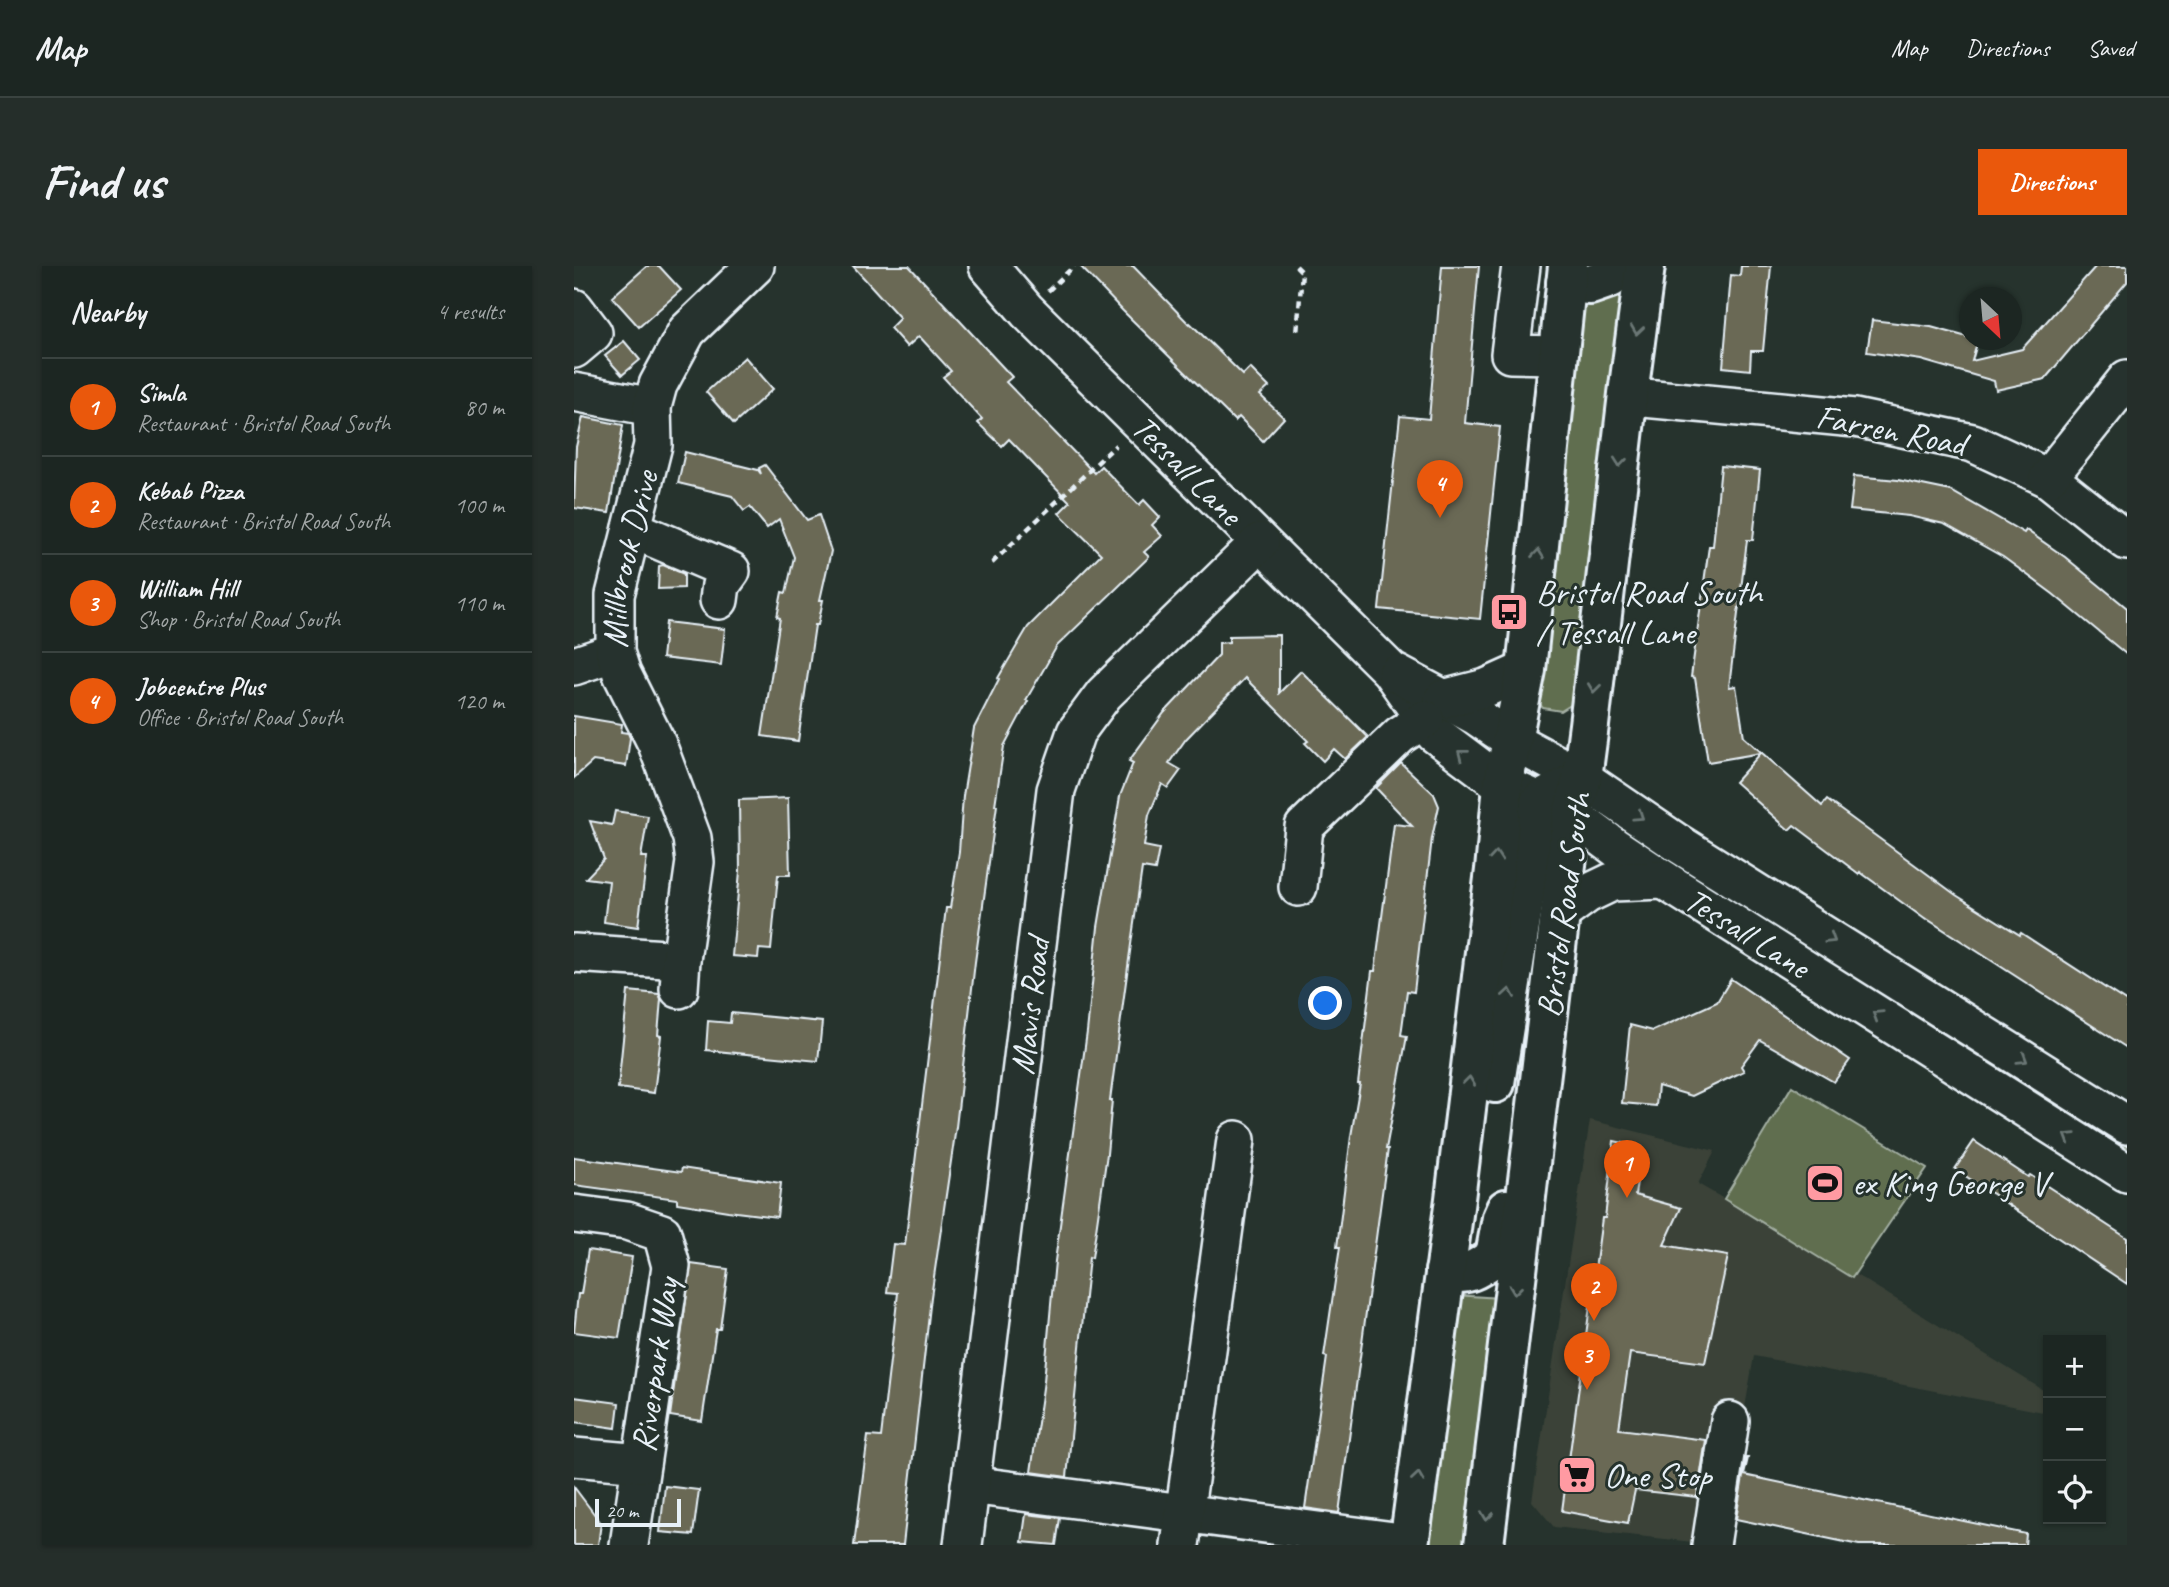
<!DOCTYPE html>
<html lang="en">
<head>
<meta charset="utf-8">
<style>
  body { margin:0; font-family:Caveat,sans-serif; background:#252e2a; color:#f1f3f6 }
  .controls { position:absolute; right:21px; bottom:21px; display:grid; overflow:hidden; border-radius:0px; box-shadow:0 2px 5px #0004 }
  .controls button { width:63px; height:63px; display:grid; place-items:center; padding:0; border:0; border-bottom:2px solid #3a4340; background:#1c2622; color:#f1f3f6; font:35px sans-serif }
  .compass { position:absolute; left:1385px; top:21px; width:63px; height:63px; border-radius:50%; background:#1c2622; box-shadow:0 2px 5px #0004; rotate:154deg }
  .scale { position:absolute; left:21px; bottom:18px; width:86px; box-sizing:border-box; padding-left:7px; border:4px solid #e8f1f8; border-top:0; font-size:19px; line-height:24px; white-space:nowrap; color:#e8f1f8; -webkit-text-stroke:5px #26332d; paint-order:stroke }
  .you { position:absolute; left:752px; top:738px; width:24px; height:24px; margin:-18px; border:5px solid #fff; border-radius:50%; background:#1a73e8; box-shadow:0 0 0 10px #1a73e833 }
  .badge { display:grid; place-items:center; width:46px; height:46px; border-radius:50%; background:#ea580c; color:#fff; font-size:23px; font-weight:700 }
  .pin { position:absolute; translate:-50% -58px; filter:drop-shadow(0 2px 4px #0008) }
  .pin::after { content:''; position:absolute; top:37px; width:24px; height:21px; background:inherit; clip-path:polygon(0 0,100% 0,50% 100%) }
  .list { margin:0; padding:0; list-style:none }
  h2 { display:flex; justify-content:space-between; align-items:center; height:91px; margin:0; padding:0 28px; font-size:30px }
  h2 small { font-size:23px; font-weight:400; color:#a0a5a5 }
  .list li { display:grid; grid-template-columns:46px 1fr auto; gap:21px; align-items:center; box-sizing:border-box; height:98px; padding:0 28px; border-top:2px solid #3a4340 }
  .list b { display:block; font-size:26px; white-space:nowrap }
  .list p { margin:0; font-size:23px; white-space:nowrap; color:#a0a5a5 }
  .list em { font-size:23px; font-style:normal; color:#a0a5a5 }
  .icon { flex:none; width:38px; height:38px; fill:none; stroke:currentColor; stroke-width:2; stroke-linecap:round; stroke-linejoin:round }
  .map { position:relative; flex:none; width:1553px; height:1279px; overflow:hidden; border-radius:0px }
  header { display:flex; align-items:center; gap:42px; box-sizing:border-box; height:98px; padding:0 35px; background:#1c2622; border-bottom:2px solid #3a4340 }
  header strong { font-size:33px }
  nav { display:flex; gap:38px; margin-inline-start:auto; font-size:24px }
  .intro { display:flex; align-items:center; justify-content:space-between; box-sizing:border-box; height:168px; padding:0 42px }
  h1 { margin:0; font-size:49px }
  .button { padding:18px 32px; border-radius:0px; background:#ea580c; color:#fff; font-size:24px; font-weight:700 }
  main { display:flex; gap:42px; padding:0 42px }
  aside { flex:1; background:#1c2622; border-radius:0px; box-shadow:0 2px 5px #0004 }
  .map>svg:first-child { display:block }
</style>
</head>
<body>
<header>
<strong>Map</strong>
<nav><a>Map</a><a>Directions</a><a>Saved</a></nav>
</header>
<div class="intro"><h1>Find us</h1><a class="button">Directions</a></div>
<main>
<aside>
<h2>Nearby<small>4 results</small></h2>
<ul class="list">
<li><span class="badge">1</span><div><b>Simla</b><p>Restaurant · Bristol Road South</p></div><em>80 m</em></li>
<li><span class="badge">2</span><div><b>Kebab Pizza</b><p>Restaurant · Bristol Road South</p></div><em>100 m</em></li>
<li><span class="badge">3</span><div><b>William Hill</b><p>Shop · Bristol Road South</p></div><em>110 m</em></li>
<li><span class="badge">4</span><div><b>Jobcentre Plus</b><p>Office · Bristol Road South</p></div><em>120 m</em></li>
</ul>
</aside>
<div class="map">
<svg width="1553" height="1279" viewBox="0 0 1553 1279">
  <rect width="100%" height="100%" fill="#26332d"/>
  <filter id="ink" filterUnits="userSpaceOnUse"><feTurbulence type="fractalNoise" baseFrequency=".0143" numOctaves="2"/><feDisplacementMap in="SourceGraphic" scale="14" xChannelSelector="R" yChannelSelector="G"/><feConvolveMatrix kernelMatrix="1 2 1 2 8 2 1 2 1" color-interpolation-filters="sRGB"/></filter>
  <g filter="url(#ink)">
    <path fill="#3b4339" d="M 1016,854 L 1141,885 L 1124,918 L 1294,1016 L 1474,1127 L 1474,1147 L 1180,1090 L 1147,1279 L 980,1261 L 958,1235 Z"/>
    <g fill="#616e4f" stroke="#a4b0a4" stroke-width="2">
      <path d="M 1008,0 L 1053,0 L 1003,435 L 987,445 L 969,442 L 961,433 Z"/>
      <path d="M 1048,556 L 1553,874 L 1553,898 L 1047,567 Z"/>
      <path d="M 1218,820 L 1353,902 L 1278,1012 L 1150,933 Z"/>
      <path d="M 880,1029 L 926,1032 L 894,1279 L 847,1279 Z"/>
    </g>
    <g fill="#6b6955" stroke="#e8f1f8" stroke-width="2">
      <path d="M 73,0 L 85,0 L 107,24 L 65,61 L 38,31 Z"/>
      <path d="M 279,0 L 335,0 L 438,111 L 432,116 L 520,207 L 527,200 L 565,239 L 570,234 L 586,251 L 578,259 L 588,270 L 570,286 L 575,291 L 483,380 L 452,434 L 454,435 L 430,480 L 421,539 L 423,539 L 401,696 L 382,861 L 357,1031 L 329,1279 L 280,1279 L 294,1170 L 307,1171 L 324,1027 L 313,1026 L 319,978 L 331,979 L 372,642 L 376,642 L 385,586 L 389,530 L 400,462 L 425,413 L 424,412 L 454,361 L 527,288 L 485,247 L 496,236 L 435,173 L 428,180 L 404,157 L 408,153 L 369,111 L 377,105 L 345,70 L 333,81 L 316,62 L 326,52 Z"/>
      <path d="M 506,0 L 559,0 L 615,58 L 616,57 L 669,109 L 676,102 L 695,121 L 686,129 L 710,152 L 689,175 L 665,151 L 661,155 L 549,45 Z"/>
      <path d="M 868,0 L 905,0 L 891,157 L 926,161 L 906,353 L 805,343 L 826,150 L 855,153 Z"/>
      <path d="M 1167,0 L 1197,0 L 1189,85 L 1177,85 L 1176,104 L 1149,101 L 1157,9 L 1166,10 Z"/>
      <path d="M 1522,0 L 1553,0 L 1553,16 L 1471,113 L 1422,124 L 1420,115 L 1347,94 L 1293,86 L 1298,54 L 1357,61 L 1404,74 L 1398,95 L 1448,83 Z"/>
      <path d="M 50,75 L 66,94 L 48,109 L 31,90 Z"/>
      <path d="M 171,91 L 199,123 L 160,158 L 132,126 Z"/>
      <path d="M 9,151 L 49,159 L 35,247 L 0,242 L 2,181 Z"/>
      <path d="M 111,186 L 184,204 L 187,208 L 185,202 L 191,199 L 233,254 L 245,249 L 257,285 L 246,334 L 249,334 L 244,359 L 241,359 L 224,475 L 188,470 L 206,352 L 203,351 L 208,326 L 212,327 L 220,291 L 205,253 L 193,262 L 176,241 L 170,245 L 158,230 L 104,217 Z"/>
      <path d="M 1147,200 L 1186,204 L 1179,274 L 1173,274 L 1155,421 L 1162,420 L 1170,471 L 1248,540 L 1253,534 L 1382,629 L 1446,669 L 1447,667 L 1553,736 L 1553,782 L 1353,653 L 1352,654 L 1286,606 L 1285,608 L 1220,559 L 1215,564 L 1161,516 L 1187,487 L 1134,496 L 1121,412 L 1117,411 L 1135,280 L 1139,280 Z"/>
      <path d="M 1280,210 L 1324,214 L 1377,225 L 1450,267 L 1452,264 L 1491,291 L 1553,342 L 1553,389 L 1479,328 L 1429,291 L 1370,258 L 1335,250 L 1276,244 Z"/>
      <path d="M 89,299 L 110,308 L 110,322 L 84,323 L 85,300 Z"/>
      <path d="M 92,356 L 151,363 L 147,399 L 88,392 Z"/>
      <path d="M 705,369 L 705,427 L 727,405 L 794,471 L 771,493 L 760,483 L 749,495 L 731,477 L 734,475 L 671,412 L 612,473 L 595,497 L 607,504 L 594,522 L 588,518 L 575,549 L 570,580 L 585,583 L 581,604 L 568,602 L 558,671 L 536,834 L 538,834 L 533,888 L 518,992 L 515,991 L 493,1211 L 457,1206 L 470,1115 L 481,995 L 513,766 L 524,661 L 546,530 L 559,497 L 555,495 L 590,447 L 645,389 L 645,377 L 655,376 L 655,370 Z"/>
      <path d="M 0,450 L 48,458 L 47,466 L 54,467 L 56,472 L 52,500 L 19,495 L 0,512 Z"/>
      <path d="M 827,497 L 860,528 L 865,540 L 858,572 L 840,726 L 833,725 L 827,769 L 833,770 L 812,883 L 814,883 L 765,1247 L 731,1242 L 753,1091 L 750,1090 L 766,981 L 763,981 L 777,870 L 786,818 L 784,818 L 798,705 L 801,705 L 820,558 L 838,560 L 802,522 Z"/>
      <path d="M 214,532 L 216,609 L 204,609 L 197,684 L 185,683 L 184,692 L 158,690 L 166,605 L 165,534 Z"/>
      <path d="M 41,545 L 74,550 L 67,591 L 73,591 L 64,661 L 30,656 L 35,615 L 12,612 L 30,593 L 16,555 L 38,559 Z"/>
      <path d="M 1157,713 L 1276,794 L 1260,816 L 1186,774 L 1167,800 L 1170,805 L 1118,830 L 1084,820 L 1082,840 L 1048,837 L 1056,759 L 1079,765 L 1143,736 Z"/>
      <path d="M 54,725 L 85,728 L 87,733 L 84,769 L 87,770 L 80,827 L 44,822 Z"/>
      <path d="M 157,747 L 248,756 L 244,795 L 132,784 L 134,755 L 156,757 Z"/>
      <path d="M 1040,875 L 1068,881 L 1061,929 L 1107,942 L 1090,979 L 1154,990 L 1131,1097 L 1056,1087 L 1045,1163 L 1132,1174 L 1123,1231 L 1061,1224 L 1054,1257 L 988,1245 L 1028,952 L 1031,952 Z"/>
      <path d="M 1400,875 L 1454,911 L 1456,909 L 1553,972 L 1553,1018 L 1381,903 Z"/>
      <path d="M 0,891 L 107,906 L 108,902 L 207,917 L 203,951 L 154,945 L 103,937 L 103,933 L 0,919 Z"/>
      <path d="M 14,984 L 58,991 L 45,1072 L 0,1066 L 4,1028 L 7,1028 Z"/>
      <path d="M 117,998 L 154,1003 L 146,1063 L 142,1063 L 128,1155 L 96,1150 Z"/>
      <path d="M 0,1131 L 45,1137 L 42,1162 L 0,1156 Z"/>
      <path d="M 1172,1192 L 1174,1192 L 1170,1209 L 1452,1268 L 1451,1279 L 1285,1279 L 1162,1253 Z"/>
      <path d="M 91,1220 L 125,1224 L 119,1269 L 86,1266 Z"/>
      <path d="M 0,1221 L 27,1257 L 24,1279 L 0,1279 Z"/>
      <path d="M 452,1248 L 486,1252 L 482,1279 L 448,1276 Z"/>
    </g>
    <g fill="none" stroke-linecap="round" stroke-linejoin="round">
      <g stroke="#e8f1f8" stroke-width="42">
        <g id="minor">
          <path d="M 414,0 L 453,45 L 816,404 L 861,468 L 929,519 L 998,549 L 1042,582 L 1090,614 L 1553,907"/>
          <path d="M 947,0 L 936,88 L 983,89"/>
          <path d="M 0,42 L 19,67 L 0,83"/>
          <path d="M 0,126 L 78,141"/>
          <path d="M 1054,128 L 1070,132 L 1281,152 L 1399,177 L 1474,212 L 1553,275"/>
          <path d="M 1474,212 L 1553,113"/>
          <path d="M 58,263 L 157,305 L 147,319 L 145,334"/>
          <path d="M 0,400 L 41,386"/>
          <path d="M 823,408 L 902,450 L 939,475 L 1008,512 L 1102,576 L 1553,859"/>
          <path d="M 869,433 L 912,422 L 952,404"/>
          <path d="M 724,621 L 730,561 L 826,469 L 851,453"/>
          <path d="M 987,647 L 1013,628 L 1038,616 L 1090,614"/>
          <path d="M 0,687 L 107,694"/>
          <path id="s1" d="M 105,723 L 107,694 L 121,596 L 118,572 L 83,478 L 48,408 L 41,386 L 41,329 L 79,179 L 78,141 L 84,119 L 113,65 L 181,0"/>
          <path d="M 0,948 L 53,955 L 88,967 L 97,1000 L 55,1279"/>
          <path d="M 0,1191 L 67,1197"/>
          <path d="M 396,1219 L 835,1277"/>
          <path d="M 389,1279 L 482,524 L 502,466 L 530,428 L 686,276"/>
          <path d="M 606,1279 L 662,874"/>
          <path d="M 1137,1279 L 1156,1155"/>
        </g>
      </g>
      <g stroke="#e8f1f8" stroke-width="44">
        <g id="highway">
          <path d="M 992,17 L 1016,19 L 1036,12 L 1043,0"/>
          <path d="M 921,817 L 966,535 L 1008,512"/>
          <path d="M 871,1005 C 892,1011 904,1003 921,990 L 928,952 L 932,943"/>
          <path d="M 835,1279 L 881,933 L 921,604 L 929,519 L 952,404 L 994,0"/>
          <path d="M 910,1279 L 998,549 L 1008,512 L 1015,459 L 1054,128 L 1071,0"/>
        </g>
      </g>
      <g stroke="#e8f1f8" stroke-width="4.5" stroke-dasharray="7 5" stroke-linecap="butt">
        <path d="M 722,0 L 728,6 L 723,68"/>
        <path d="M 474,25 L 500,0"/>
        <path d="M 418,297 L 542,179"/>
      </g>
      <use href="#minor" stroke="#26332d" stroke-width="37"/>
      <use href="#highway" stroke="#26332d" stroke-width="38"/>
    </g>
    <defs><path id="oneway-chevron" d="M-2-3.5L2.5 0L-2 3.5" fill="none" stroke-width="1.6" stroke-linecap="round" stroke-linejoin="round" transform="scale(1.75)"/></defs>
    <g stroke="#6a7674">
      <use href="#oneway-chevron" transform="translate(1063 64) rotate(98)"/>
      <use href="#oneway-chevron" transform="translate(1046 196) rotate(96)"/>
      <use href="#oneway-chevron" transform="translate(964 288) rotate(-84)"/>
      <use href="#oneway-chevron" transform="translate(1020 422) rotate(97)"/>
      <use href="#oneway-chevron" transform="translate(888 488) rotate(-142)"/>
      <use href="#oneway-chevron" transform="translate(1065 550) rotate(34)"/>
      <use href="#oneway-chevron" transform="translate(922 590) rotate(-85)"/>
      <use href="#oneway-chevron" transform="translate(1257 673) rotate(32)"/>
      <use href="#oneway-chevron" transform="translate(935 727) rotate(-81)"/>
      <use href="#oneway-chevron" transform="translate(1303 749) rotate(-148)"/>
      <use href="#oneway-chevron" transform="translate(1449 793) rotate(32)"/>
      <use href="#oneway-chevron" transform="translate(895 815) rotate(-83)"/>
      <use href="#oneway-chevron" transform="translate(1495 871) rotate(-148)"/>
      <use href="#oneway-chevron" transform="translate(941 1024) rotate(97)"/>
      <use href="#oneway-chevron" transform="translate(844 1211) rotate(-82)"/>
      <use href="#oneway-chevron" transform="translate(913 1250) rotate(97)"/>
    </g>
  </g>
  <defs>
    <g id="bus-square" transform="scale(2.0125)"><rect x="-9" y="-9" width="18" height="18" rx="4" fill="#ff9aa2" stroke="#26332d"/><path d="M-5-6H5V4H4V6H2V4H-2V6H-4V4H-5ZM-3.5-4V0h7V-4ZM-3.5 1.2v1.5H-2V1.2ZM2 1.2v1.5H3.5V1.2Z" fill="#111"/></g>
    <g id="stadium-square" transform="scale(2.0125)"><rect x="-9" y="-9" width="18" height="18" rx="4" fill="#ff9aa2" stroke="#26332d"/><path d="M0-5a6.5 5 0 1 0 0 10a6.5 5 0 1 0 0-10ZM-3.5-1.8h7v3.6h-7Z" fill="#111"/></g>
    <g id="supermarket-square" transform="scale(2.0125)"><rect x="-9" y="-9" width="18" height="18" rx="4" fill="#ff9aa2" stroke="#26332d"/><path d="M-6-5.5h2.5l.6 2H6L4.5 2H-2.5L-4.4-4H-6ZM-1.5 3.2a1.3 1.3 0 1 0 .1 0ZM3 3.2a1.3 1.3 0 1 0 .1 0Z" fill="#111"/></g>
  </defs>
  <g fill-rule="evenodd">
    <use href="#bus-square" x="935" y="346"/>
    <use href="#stadium-square" x="1251" y="917"/>
    <use href="#supermarket-square" x="1003" y="1209"/>
  </g>
  <g text-anchor="middle" dominant-baseline="central" stroke-width="6" stroke-linejoin="round" paint-order="stroke">
    <g font-size="35" fill="#e8f1f8" stroke="#26332d">
      <text transform="translate(1317 164) rotate(11)">Farren Road</text>
      <text transform="translate(613 204) rotate(45)">Tessall Lane</text>
      <text stroke="none"><textPath href="#s1" startOffset="448">Millbrook Drive</textPath></text>
      <text transform="translate(990 639) rotate(-82)">Bristol Road South</text>
      <text transform="translate(1173 667) rotate(32)">Tessall Lane</text>
      <text transform="translate(456 740) rotate(-83)">Mavis Road</text>
      <text transform="translate(81 1099) rotate(-82)">Riverpark Way</text>
    </g>
    <g font-size="35" fill="#e8f1f8" stroke="#26332d" text-anchor="start">
      <text x="962" y="326">Bristol Road South<tspan x="962" dy="40">/ Tessall Lane</tspan></text>
      <text x="1278" y="917">ex King George V</text>
      <text x="1030" y="1209">One Stop</text>
    </g>
  </g>
</svg>
<div class="controls">
<button>+</button>
<button>−</button>
<button><svg class="icon" aria-label="locate" viewBox="0 0 24 24"><circle cx="12" cy="12" r="6"/><path d="M12 2v4M12 18v4M2 12h4M18 12h4"/></svg></button>
</div>
<svg class="compass" viewBox="-18 -18 36 36"><path d="M0-13l5 13h-10z" fill="#e53935"/><path d="M0 13l5-13h-10z" fill="#a0a5a5"/></svg>
<div class="scale">20 m</div>
<div class="you"></div>
<div class="pin badge" style="left:1053px;top:932px">1</div>
<div class="pin badge" style="left:1020px;top:1055px">2</div>
<div class="pin badge" style="left:1013px;top:1124px">3</div>
<div class="pin badge" style="left:866px;top:252px">4</div>
</div>
</main>
</body>
</html>
